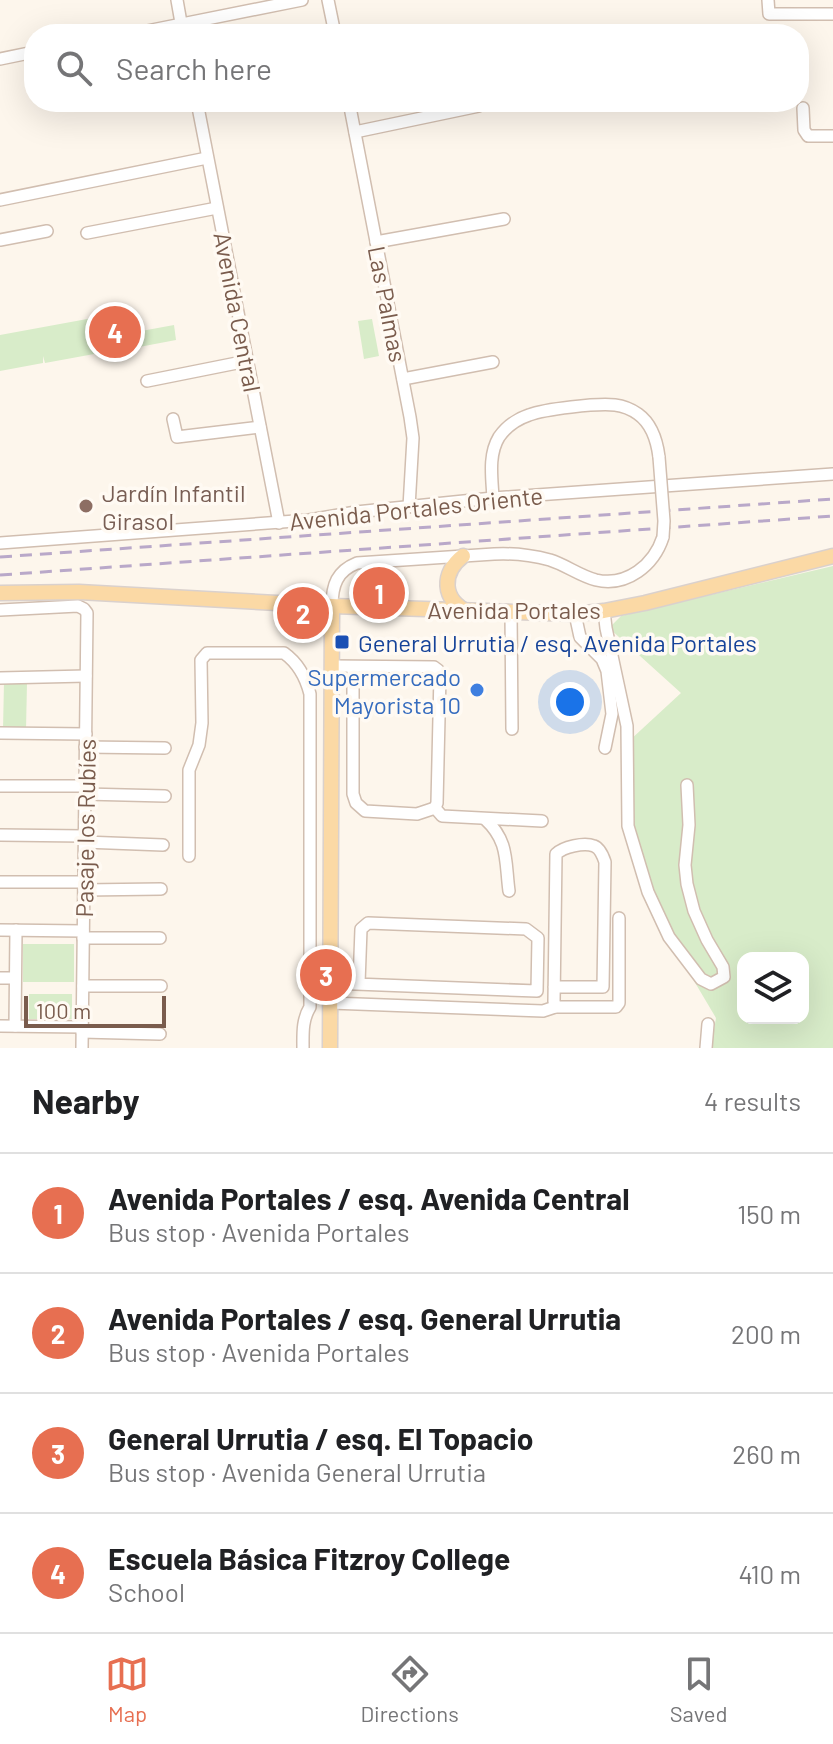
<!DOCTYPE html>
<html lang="en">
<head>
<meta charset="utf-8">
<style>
  body { margin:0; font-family:Barlow,sans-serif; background:#f2f2f2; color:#202124 }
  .controls { position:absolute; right:24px; bottom:24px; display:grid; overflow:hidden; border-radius:16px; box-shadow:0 8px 32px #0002 }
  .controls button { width:72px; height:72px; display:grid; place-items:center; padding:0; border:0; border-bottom:2px solid #e0e0e0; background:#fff; color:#202124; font:40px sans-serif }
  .scale { position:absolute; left:24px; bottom:20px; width:142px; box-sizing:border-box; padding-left:8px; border:4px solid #7a5c4d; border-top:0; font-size:22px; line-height:28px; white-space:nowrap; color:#7a5c4d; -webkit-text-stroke:6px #fffaf3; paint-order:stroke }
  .you { position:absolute; left:570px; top:702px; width:28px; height:28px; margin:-20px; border:6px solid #fff; border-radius:50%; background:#1a73e8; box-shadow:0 0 0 12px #1a73e833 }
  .badge { display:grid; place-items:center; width:52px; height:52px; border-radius:50%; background:#e76f51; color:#fff; font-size:26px; font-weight:700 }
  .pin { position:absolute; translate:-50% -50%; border:4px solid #fff; box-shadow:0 2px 8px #0006 }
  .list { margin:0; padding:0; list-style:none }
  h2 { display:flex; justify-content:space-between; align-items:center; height:104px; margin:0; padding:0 32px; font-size:34px }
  h2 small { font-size:26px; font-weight:400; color:#757577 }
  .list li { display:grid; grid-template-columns:52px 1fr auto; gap:24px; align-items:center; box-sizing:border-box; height:120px; padding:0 32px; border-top:2px solid #e0e0e0 }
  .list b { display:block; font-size:30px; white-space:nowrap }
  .list p { margin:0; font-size:26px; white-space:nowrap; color:#757577 }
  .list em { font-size:26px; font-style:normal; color:#757577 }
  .icon { flex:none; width:44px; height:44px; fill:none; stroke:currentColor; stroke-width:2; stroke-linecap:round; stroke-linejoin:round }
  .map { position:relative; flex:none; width:833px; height:1048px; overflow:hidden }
  .search { position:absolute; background:#fff; box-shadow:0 8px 32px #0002; left:24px; right:24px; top:24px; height:88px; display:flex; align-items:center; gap:20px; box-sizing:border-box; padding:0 28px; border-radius:32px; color:#757577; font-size:30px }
  .sheet { height:584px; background:#fff }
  nav { display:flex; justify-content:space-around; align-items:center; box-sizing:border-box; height:112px; border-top:2px solid #e0e0e0; background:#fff; font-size:22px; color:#757577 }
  nav a { display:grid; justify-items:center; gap:4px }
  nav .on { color:#e76f51 }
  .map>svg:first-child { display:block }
</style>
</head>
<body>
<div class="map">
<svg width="833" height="1048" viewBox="0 0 833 1048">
  <rect width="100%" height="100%" fill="#fdf6ec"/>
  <g fill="#d8ecc9" fill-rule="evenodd">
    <path d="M 98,317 L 105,352 L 45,363 L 43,356 L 43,363 L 0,371 L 0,335 Z"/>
    <path d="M 372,319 L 379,356 L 364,359 L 358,321 Z"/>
    <path d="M 174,325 L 176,340 L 139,347 L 136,332 Z"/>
    <path d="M 833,566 L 833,1048 L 711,1048 L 716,1018 L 646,900 L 629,850 L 629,741 L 681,693 L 609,628 L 621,616 ZM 743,958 L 803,958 L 803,1018 L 743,1018 Z"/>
    <path d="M 4,682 L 27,683 L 26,730 L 3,730 Z"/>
    <rect x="23" y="944" width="51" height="38"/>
    <rect x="29" y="994" width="43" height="25"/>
  </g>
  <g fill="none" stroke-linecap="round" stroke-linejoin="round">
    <g stroke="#d1beb0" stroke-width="14">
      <g id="minor">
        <path d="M 177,0 L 183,34"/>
        <path d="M 328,0 L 335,34"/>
        <path d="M 768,0 L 769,14 L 833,14"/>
        <path d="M 132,34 L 302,0"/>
        <path d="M 0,59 L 34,52"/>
        <path d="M 197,102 L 279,523"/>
        <path d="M 349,102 L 410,417 L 413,438 L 409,507"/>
        <path d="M 803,108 L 804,130 L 808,136 L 833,136"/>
        <path d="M 355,132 L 479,106"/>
        <path d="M 0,200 L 207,158"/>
        <path d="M 87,233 L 217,208"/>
        <path d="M 0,240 L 47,231"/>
        <path d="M 376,242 L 504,219"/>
        <path d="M 403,379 L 493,362"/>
        <path d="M 147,381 L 247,361"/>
        <path d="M 173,419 L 177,437 L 260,427"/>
        <path d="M 493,498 C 492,478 488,455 499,437 C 506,427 517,419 529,415 C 545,409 597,403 615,405 C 623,406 631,409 638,414 C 652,424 657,441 659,457"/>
        <path d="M 0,543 L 309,520 L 356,512 L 493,498 L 833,474"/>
        <path d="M 332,606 C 332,585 337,571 357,563 L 494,554 C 512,553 531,555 550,560 C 566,565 580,576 596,580 C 627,587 654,565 663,537"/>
        <path d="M 0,610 L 78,606 L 84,609 L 87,613 L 82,1048"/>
        <path d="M 604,611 L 606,628 L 627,726 L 628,826 L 648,892 L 669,937 L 701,979 L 711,984 L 724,977 L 723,967 L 707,940 L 694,911 L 687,884 L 685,865 L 689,825 L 687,785"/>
        <path d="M 511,613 L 512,729"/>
        <path d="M 575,614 L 580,637 L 602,659 L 607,671 L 612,714 L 605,748"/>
        <path d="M 333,666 L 434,667 L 438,670 L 440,675 L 437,803 L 435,808"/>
        <path d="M 353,667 L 353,794 L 356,803 L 365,811 L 417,814 L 435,808"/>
        <path d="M 0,678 L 86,676"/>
        <path d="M 0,733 L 86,734"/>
        <path d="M 85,747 L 165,748"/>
        <path d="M 0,786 L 85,786"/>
        <path d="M 85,794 L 165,796"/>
        <path d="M 435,808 L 442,816 L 542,821"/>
        <path d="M 485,819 C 509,841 505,861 509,891"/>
        <path d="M 0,835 L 84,836"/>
        <path d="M 84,842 L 163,845"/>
        <path d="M 189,856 L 189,770 L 199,745 L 202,723 L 201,660 L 207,653 L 284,653 C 298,663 306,678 310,694 L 310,1007 C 302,1020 303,1034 303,1048"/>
        <path d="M 0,882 L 84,882"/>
        <path d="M 84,890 L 161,889"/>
        <path d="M 0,930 L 83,931"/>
        <path d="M 83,938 L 160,938"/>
        <path d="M 0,978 L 15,978"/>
        <path d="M 330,983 L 537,991 L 538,938 L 526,929 L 368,923 L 361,929 L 359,983"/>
        <path d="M 83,986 L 161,986"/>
        <path d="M 554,987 L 603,987 L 605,862 C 603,856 600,848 594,846 C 584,842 563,847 556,854 L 554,1001 L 555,1007"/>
        <path d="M 331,1003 L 543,1011 L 555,1007 L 616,1007 L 619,1003 L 619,918"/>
        <path d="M 0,1026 L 82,1027"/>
        <path d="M 15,1026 L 16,930"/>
        <path d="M 82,1032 L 160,1034"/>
        <path d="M 706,1048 L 708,1024"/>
      </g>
    </g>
    <g stroke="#dad1cd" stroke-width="17">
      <g id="major">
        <path d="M 463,556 C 441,573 442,600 468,612"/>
        <path d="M 0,593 L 79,592 L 332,606 L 575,614 L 604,611 L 645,603 L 833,556"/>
        <path d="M 330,1048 L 332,606"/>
      </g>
    </g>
    <use href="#minor" stroke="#fff" stroke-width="11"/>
    <use href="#major" stroke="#fbd9a5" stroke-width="14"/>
    <g stroke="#b9a8c9" stroke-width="3" stroke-dasharray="12 8" stroke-linecap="butt">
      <path d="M 0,557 L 833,499"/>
      <path d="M 0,575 L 833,516"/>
    </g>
    <g stroke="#d1beb0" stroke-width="14" stroke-linecap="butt">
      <path id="minor-bridge" d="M 659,457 L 664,521 L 663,537"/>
    </g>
    <use href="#minor-bridge" stroke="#fff" stroke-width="11"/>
  </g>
  <circle fill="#8d6e63" stroke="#fffaf3" stroke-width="3" cx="86" cy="506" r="8"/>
  <rect fill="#1a4fb4" stroke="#fffaf3" stroke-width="3" x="334" y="634" width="16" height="16" rx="4"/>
  <circle fill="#3f7fe0" stroke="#fffaf3" stroke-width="3" cx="477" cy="690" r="8"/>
  <g text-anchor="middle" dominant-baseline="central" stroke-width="7" stroke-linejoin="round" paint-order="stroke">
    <g font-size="24" fill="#7a5c4d" stroke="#fffaf3">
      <text transform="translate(388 304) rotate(79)">Las Palmas</text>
      <text transform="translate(238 312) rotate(79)">Avenida Central</text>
      <text transform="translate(416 508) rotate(-6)">Avenida Portales Oriente</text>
      <text x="514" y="609">Avenida Portales</text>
      <text transform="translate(85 828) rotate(-89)">Pasaje los Rubíes</text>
    </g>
    <g font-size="24" fill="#785e54" stroke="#fffaf3" text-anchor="start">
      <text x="102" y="492">Jardín Infantil<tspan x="102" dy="28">Girasol</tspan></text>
    </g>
    <g font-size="24" fill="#164399" stroke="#fffaf3" text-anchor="start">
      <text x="358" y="642">General Urrutia / esq. Avenida Portales</text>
    </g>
    <g font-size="24" fill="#366cbe" stroke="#fffaf3" text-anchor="end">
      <text x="461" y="676">Supermercado<tspan x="461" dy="28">Mayorista 10</tspan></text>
    </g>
  </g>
</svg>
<div class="controls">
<button><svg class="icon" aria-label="layers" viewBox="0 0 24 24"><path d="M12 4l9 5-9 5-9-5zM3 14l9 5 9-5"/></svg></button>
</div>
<div class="scale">100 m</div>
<div class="you"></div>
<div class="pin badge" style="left:379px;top:593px">1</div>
<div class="pin badge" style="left:303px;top:613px">2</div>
<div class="pin badge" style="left:326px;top:975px">3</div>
<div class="pin badge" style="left:115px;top:332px">4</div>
<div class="search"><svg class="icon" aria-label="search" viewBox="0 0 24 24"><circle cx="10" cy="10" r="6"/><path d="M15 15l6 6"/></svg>Search here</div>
</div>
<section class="sheet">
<h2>Nearby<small>4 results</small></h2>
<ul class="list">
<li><span class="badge">1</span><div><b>Avenida Portales / esq. Avenida Central</b><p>Bus stop · Avenida Portales</p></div><em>150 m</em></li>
<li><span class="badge">2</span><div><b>Avenida Portales / esq. General Urrutia</b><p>Bus stop · Avenida Portales</p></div><em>200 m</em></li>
<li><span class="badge">3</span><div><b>General Urrutia / esq. El Topacio</b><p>Bus stop · Avenida General Urrutia</p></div><em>260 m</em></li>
<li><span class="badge">4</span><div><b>Escuela Básica Fitzroy College</b><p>School</p></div><em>410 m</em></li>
</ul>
</section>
<nav>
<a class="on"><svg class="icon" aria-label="map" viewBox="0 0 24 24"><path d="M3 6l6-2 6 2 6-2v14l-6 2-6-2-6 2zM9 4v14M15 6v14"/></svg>Map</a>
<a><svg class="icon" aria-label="directions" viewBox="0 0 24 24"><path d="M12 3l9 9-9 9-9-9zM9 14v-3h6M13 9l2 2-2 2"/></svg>Directions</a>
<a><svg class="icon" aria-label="saved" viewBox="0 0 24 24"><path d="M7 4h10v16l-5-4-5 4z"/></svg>Saved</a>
</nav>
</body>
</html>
